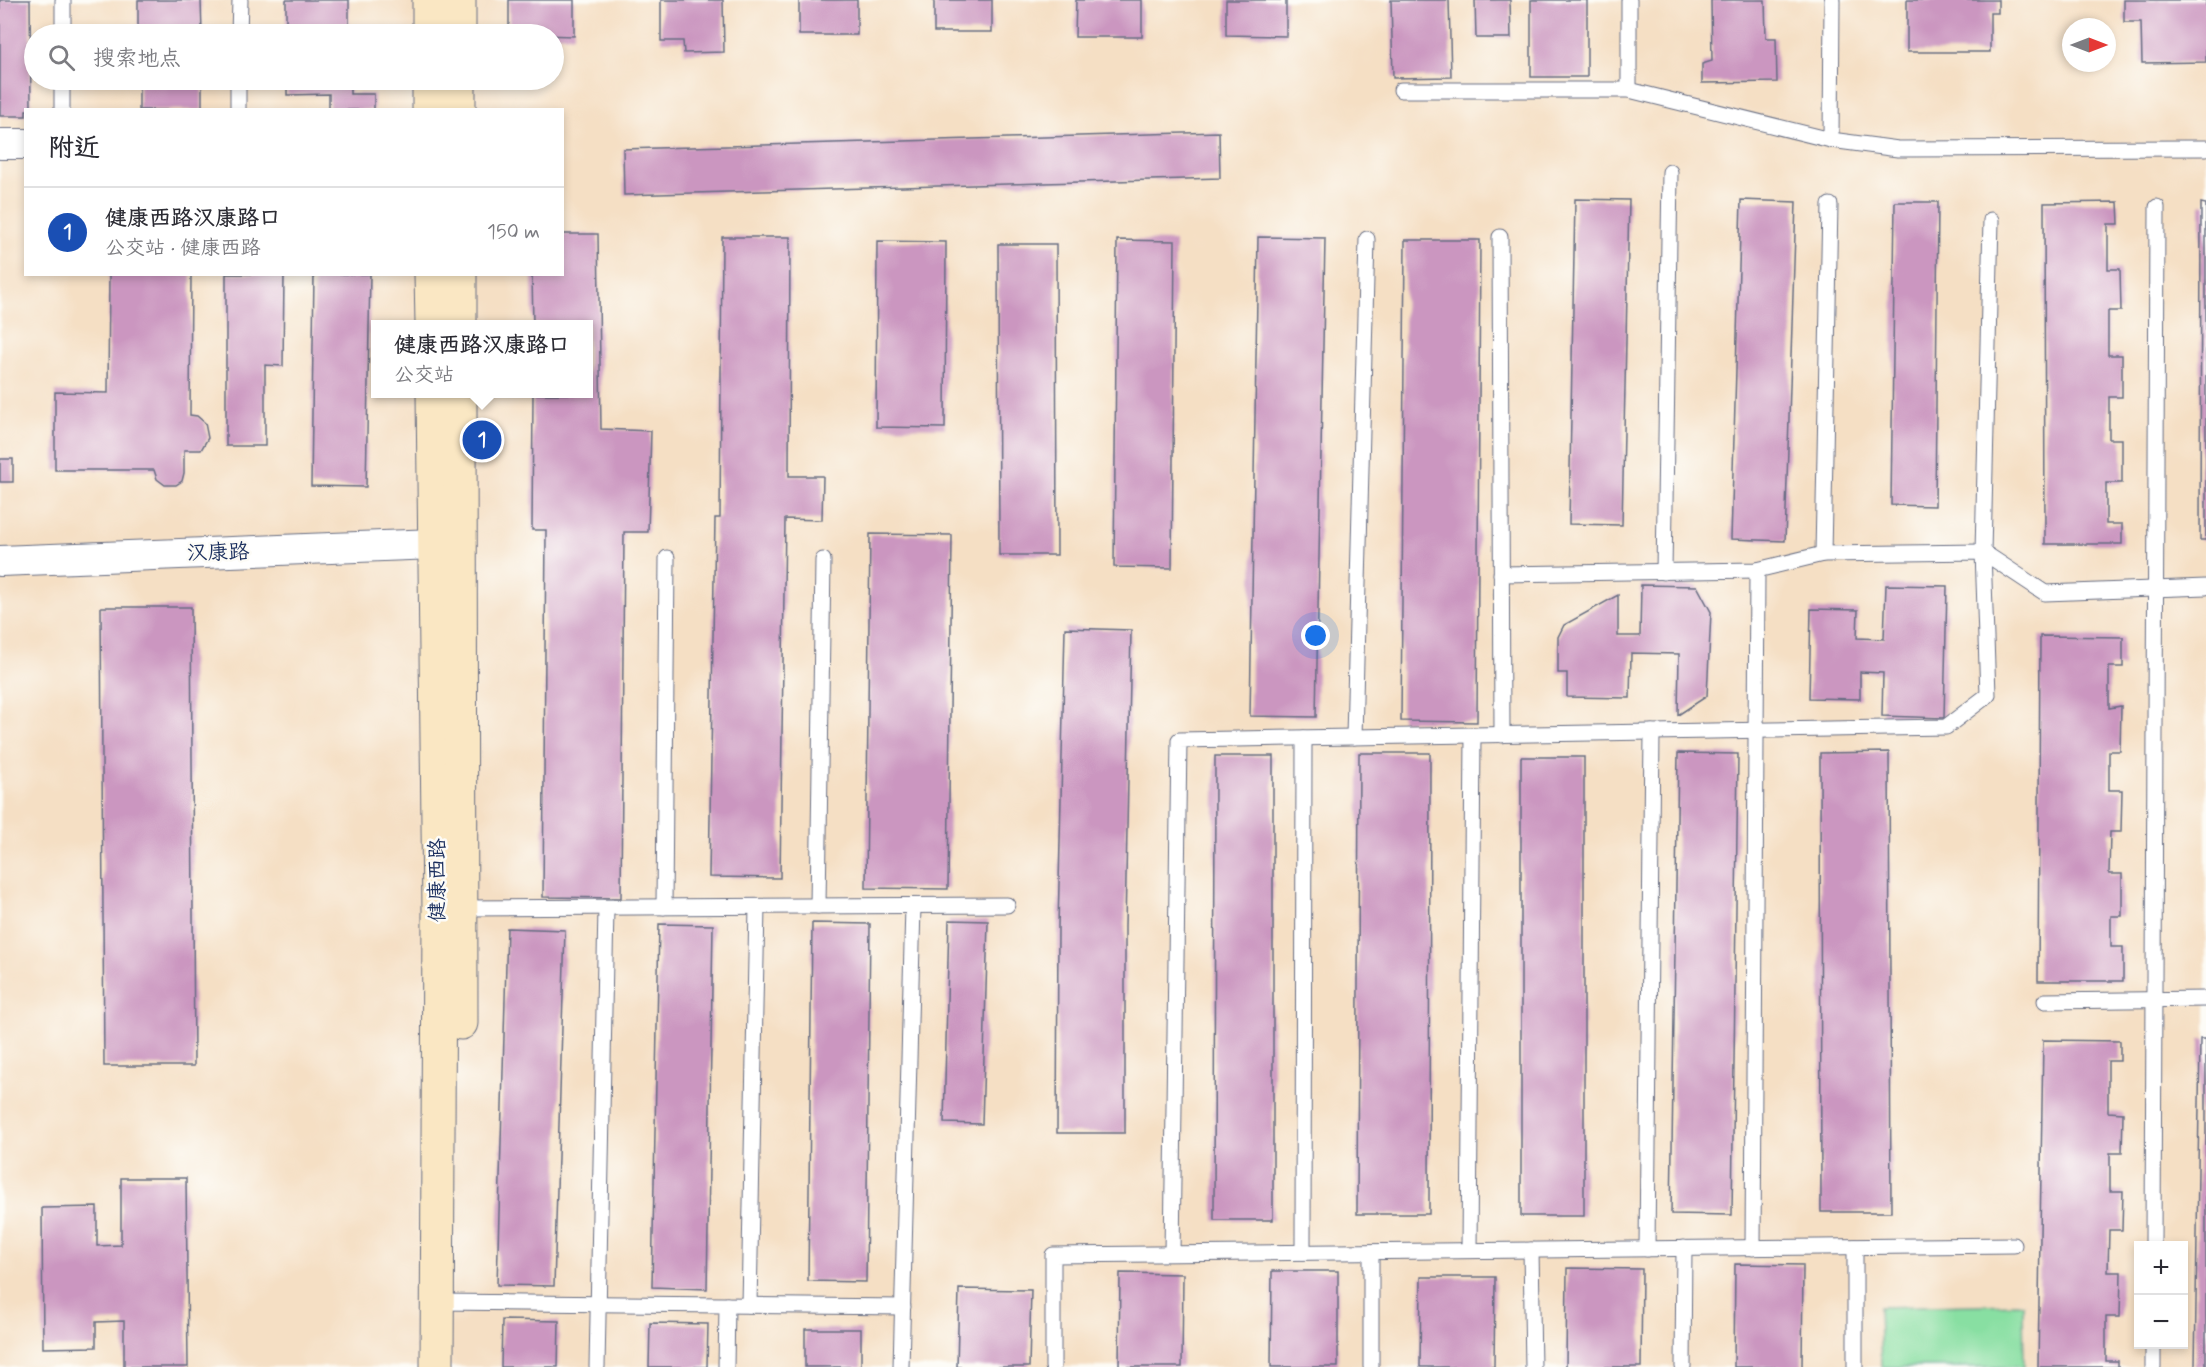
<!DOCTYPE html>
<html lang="zh">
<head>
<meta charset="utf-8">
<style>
  body { margin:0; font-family:Mynerve,"LXGW WenKai TC",sans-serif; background:#f2f2f3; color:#2b2b33 }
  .controls { position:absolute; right:18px; bottom:18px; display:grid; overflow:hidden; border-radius:0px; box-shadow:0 3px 9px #0003 }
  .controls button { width:54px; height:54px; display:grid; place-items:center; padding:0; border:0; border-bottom:2px solid #e1e1e2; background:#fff; color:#2b2b33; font:30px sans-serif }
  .compass { position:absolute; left:2062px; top:18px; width:54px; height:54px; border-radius:50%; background:#fff; box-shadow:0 3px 9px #0003; rotate:90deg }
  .you { position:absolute; left:1316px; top:636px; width:21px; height:21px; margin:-15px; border:4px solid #fff; border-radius:50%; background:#1a73e8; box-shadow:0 0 0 9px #1a73e833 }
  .badge { display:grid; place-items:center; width:39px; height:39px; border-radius:50%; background:#7c3aed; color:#fff; font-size:20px; font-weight:700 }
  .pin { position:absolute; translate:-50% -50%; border:3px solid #fff; box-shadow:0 2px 6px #0006 }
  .popup { position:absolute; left:371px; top:320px; width:222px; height:78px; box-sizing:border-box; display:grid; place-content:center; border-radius:0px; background:#fff; filter:drop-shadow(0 2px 4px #0005); font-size:20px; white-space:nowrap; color:#7c7c81 }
  .popup b { font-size:22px; color:#2b2b33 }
  .popup::after { content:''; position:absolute; left:50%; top:100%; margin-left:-12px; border:12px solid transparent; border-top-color:#fff }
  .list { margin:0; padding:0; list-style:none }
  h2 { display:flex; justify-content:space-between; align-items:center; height:78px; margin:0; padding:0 24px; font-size:26px }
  h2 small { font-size:20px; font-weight:400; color:#7c7c81 }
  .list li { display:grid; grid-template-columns:39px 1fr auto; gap:18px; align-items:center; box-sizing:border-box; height:90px; padding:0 24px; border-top:2px solid #e1e1e2 }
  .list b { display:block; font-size:22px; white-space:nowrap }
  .list p { margin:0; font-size:20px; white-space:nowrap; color:#7c7c81 }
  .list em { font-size:20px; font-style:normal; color:#7c7c81 }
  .icon { flex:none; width:33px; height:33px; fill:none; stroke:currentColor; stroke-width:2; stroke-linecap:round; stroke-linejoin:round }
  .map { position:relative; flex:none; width:2206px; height:1367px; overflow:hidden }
  .search { position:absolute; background:#fff; box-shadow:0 3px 9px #0003; left:24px; top:24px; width:540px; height:66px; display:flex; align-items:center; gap:15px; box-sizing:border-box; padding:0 21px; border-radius:33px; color:#7c7c81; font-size:22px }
  .panel { position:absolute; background:#fff; box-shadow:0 3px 9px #0003; left:24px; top:108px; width:540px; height:168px; border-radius:0px }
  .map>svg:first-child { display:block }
</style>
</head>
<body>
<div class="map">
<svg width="2206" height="1367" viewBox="0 0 2206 1367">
  <rect width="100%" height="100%" fill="#fdfcf7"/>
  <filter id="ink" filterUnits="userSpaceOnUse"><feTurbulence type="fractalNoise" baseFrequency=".0167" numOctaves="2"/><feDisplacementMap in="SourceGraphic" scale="12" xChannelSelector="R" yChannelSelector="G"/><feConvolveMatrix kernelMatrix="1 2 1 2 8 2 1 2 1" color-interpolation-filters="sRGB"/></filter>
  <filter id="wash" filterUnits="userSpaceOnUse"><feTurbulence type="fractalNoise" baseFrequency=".008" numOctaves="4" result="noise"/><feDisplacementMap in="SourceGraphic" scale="24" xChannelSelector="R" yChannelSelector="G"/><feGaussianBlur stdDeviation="1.35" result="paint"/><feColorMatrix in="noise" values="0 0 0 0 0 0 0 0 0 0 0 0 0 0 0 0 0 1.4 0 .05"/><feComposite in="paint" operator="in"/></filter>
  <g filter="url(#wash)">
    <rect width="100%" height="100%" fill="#f5dfc4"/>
    <path fill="#88dfa2" stroke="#528780" stroke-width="1.5" d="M 2023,1304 L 2024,1367 L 1881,1367 L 1879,1307 Z"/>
    <g id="blocks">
      <g fill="#cb96c0">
        <path d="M 0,0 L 30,0 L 31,110 L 26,110 L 26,116 L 0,116 Z"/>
        <path d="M 138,0 L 201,0 L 202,34 L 138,34 Z"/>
        <rect x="286" y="0" width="63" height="34"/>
        <path d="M 509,0 L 574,0 L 574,36 L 509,34 Z"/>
        <path d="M 661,0 L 723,0 L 724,52 L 684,53 L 683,41 L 661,41 Z"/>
        <rect x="799" y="0" width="58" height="35"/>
        <rect x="934" y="0" width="58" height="32"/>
        <path d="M 1076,0 L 1142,0 L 1142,37 L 1075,37 Z"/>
        <path d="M 1226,0 L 1286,0 L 1286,36 L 1226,35 Z"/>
        <path d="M 1391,0 L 1449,0 L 1451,77 L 1393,78 Z"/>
        <path d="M 1475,0 L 1510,0 L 1511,38 L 1476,38 Z"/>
        <rect x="1531" y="0" width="56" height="77"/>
        <path d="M 1711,0 L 1765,0 L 1766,38 L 1776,38 L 1777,82 L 1702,83 L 1702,64 L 1712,61 Z"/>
        <path d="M 1907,0 L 1998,0 L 1998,13 L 1990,13 L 1990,52 L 1907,52 Z"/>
        <path d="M 2124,0 L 2206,0 L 2206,62 L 2142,63 L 2141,22 L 2124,22 Z"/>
        <rect x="139" y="80" width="63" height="30"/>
        <path d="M 287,80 L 350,80 L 350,94 L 374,94 L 374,110 L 329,110 L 329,94 L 287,95 Z"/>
        <path d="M 1219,132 L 1220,178 L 624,195 L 623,149 Z"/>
        <path d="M 1575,199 L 1629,200 L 1622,525 L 1569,524 Z"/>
        <path d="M 1741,200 L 1796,202 L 1785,541 L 1731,539 Z"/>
        <path d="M 1895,202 L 1938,202 L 1935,506 L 1891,505 Z"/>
        <path d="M 2118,202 L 2119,224 L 2108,224 L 2108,269 L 2120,269 L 2121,311 L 2108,311 L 2108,355 L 2122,355 L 2122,397 L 2109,397 L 2109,439 L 2122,439 L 2122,483 L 2106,483 L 2106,524 L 2122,524 L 2122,544 L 2045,544 L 2044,203 Z"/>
        <path d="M 2201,203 L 2206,204 L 2206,540 L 2200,540 Z"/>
        <path d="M 562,234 L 598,234 L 601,429 L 651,431 L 648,532 L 624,532 L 621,898 L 543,897 L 546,530 L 532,530 L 533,394 L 588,394 L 588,324 L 533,324 L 532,274 L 562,274 Z"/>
        <path d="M 722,237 L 790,237 L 789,476 L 823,476 L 822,520 L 785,519 L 780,878 L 709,877 L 715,518 L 720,518 Z"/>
        <path d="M 1258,237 L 1325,238 L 1316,717 L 1250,716 Z"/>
        <path d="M 1117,240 L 1175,241 L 1172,568 L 1114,567 Z"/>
        <path d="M 1405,240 L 1480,240 L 1477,722 L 1401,721 Z"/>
        <path d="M 877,241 L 946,242 L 945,428 L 876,427 Z"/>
        <path d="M 998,244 L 1056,244 L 1057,555 L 999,555 Z"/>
        <path d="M 109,274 L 191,274 L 190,415 L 197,416 L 205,423 L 208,438 L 201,450 L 184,450 L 184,473 L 182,481 L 176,485 L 165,485 L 157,479 L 154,470 L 55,470 L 55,392 L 108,393 Z"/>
        <path d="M 226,274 L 284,274 L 283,366 L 265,365 L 265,446 L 226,446 Z"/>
        <path d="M 314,274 L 370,274 L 366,487 L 311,486 Z"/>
        <rect x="0" y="459" width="13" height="23"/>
        <path d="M 870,534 L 952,535 L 948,889 L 866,888 Z"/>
        <path d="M 1641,585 L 1697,586 L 1711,612 L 1707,696 L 1678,715 L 1679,654 L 1631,653 L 1630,698 L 1567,697 L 1567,673 L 1558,673 L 1558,637 L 1564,625 L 1618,595 L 1618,636 L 1640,636 Z"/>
        <path d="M 1886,585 L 1947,586 L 1944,718 L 1882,716 L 1883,673 L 1860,672 L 1860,699 L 1809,698 L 1811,609 L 1858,610 L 1857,638 L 1884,639 Z"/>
        <path d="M 101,607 L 191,607 L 194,1066 L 104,1066 Z"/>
        <path d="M 1065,628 L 1131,630 L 1125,927 L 1125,1133 L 1057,1133 L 1058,926 Z"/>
        <path d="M 2040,636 L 2123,637 L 2123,667 L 2109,667 L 2109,708 L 2121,706 L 2120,751 L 2109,751 L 2109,790 L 2122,790 L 2121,832 L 2110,832 L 2109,874 L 2122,874 L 2122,916 L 2111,916 L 2111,947 L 2123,947 L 2123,981 L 2038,981 Z"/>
        <path d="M 1889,752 L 1891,1212 L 1821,1212 L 1820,753 Z"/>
        <path d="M 1359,753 L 1430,753 L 1429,1214 L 1357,1214 Z"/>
        <path d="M 1678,753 L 1738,754 L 1732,1215 L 1671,1214 Z"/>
        <path d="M 1215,756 L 1273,756 L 1273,1220 L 1214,1220 Z"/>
        <rect x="1521" y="757" width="63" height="459"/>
        <path d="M 949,920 L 988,921 L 982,1124 L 944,1123 Z"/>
        <path d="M 812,923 L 870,924 L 866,1282 L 808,1281 Z"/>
        <path d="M 659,924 L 713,925 L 707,1289 L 652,1287 Z"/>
        <path d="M 507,928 L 565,930 L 554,1286 L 497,1285 Z"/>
        <path d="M 2200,1039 L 2206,1039 L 2206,1367 L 2195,1367 Z"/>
        <path d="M 2043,1040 L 2120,1041 L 2120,1061 L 2108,1061 L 2108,1112 L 2123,1113 L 2122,1153 L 2110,1153 L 2110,1191 L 2123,1191 L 2122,1230 L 2109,1230 L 2108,1272 L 2121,1272 L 2120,1317 L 2106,1317 L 2106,1361 L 2118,1361 L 2118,1367 L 2038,1367 Z"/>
        <path d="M 121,1178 L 186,1178 L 188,1367 L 124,1367 L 124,1321 L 96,1322 L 96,1347 L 43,1348 L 42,1208 L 97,1207 L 97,1246 L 121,1245 Z"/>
        <path d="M 1735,1264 L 1803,1265 L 1802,1367 L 1734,1367 Z"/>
        <path d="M 1567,1268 L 1642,1269 L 1641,1367 L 1566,1367 Z"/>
        <path d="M 1272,1271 L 1338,1271 L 1338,1367 L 1271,1367 Z"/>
        <path d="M 1120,1273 L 1183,1274 L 1182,1367 L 1119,1367 Z"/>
        <path d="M 1421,1277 L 1495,1277 L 1494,1367 L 1420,1367 Z"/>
        <path d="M 959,1289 L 1031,1290 L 1029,1367 L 957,1367 Z"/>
        <path d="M 502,1320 L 559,1321 L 558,1367 L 501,1367 Z"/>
        <path d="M 650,1323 L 708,1324 L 707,1367 L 649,1367 Z"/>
        <rect x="805" y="1329" width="56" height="38"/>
      </g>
    </g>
  </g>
  <g filter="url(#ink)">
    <use href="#blocks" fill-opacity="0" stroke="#676d82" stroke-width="1.5"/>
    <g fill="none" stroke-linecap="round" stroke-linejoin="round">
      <g stroke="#676d82" stroke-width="17">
        <g id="lane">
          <path d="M 1832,0 L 1831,140 L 1898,149 L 2206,148"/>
          <path d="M 63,34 L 63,0"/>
          <path d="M 239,34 L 240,0"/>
          <path d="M 1401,90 L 1629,90 L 1831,140"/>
          <path d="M 1629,90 L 1629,0"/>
          <path d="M 62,110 L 62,80"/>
          <path d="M 238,110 L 238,80"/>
          <path d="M 1500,237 L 1502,735"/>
          <path d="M 1823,554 L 1830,205"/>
          <path d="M 1664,572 L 1670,172"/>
          <path d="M 1501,574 L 1757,570 L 1823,554 L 1983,552 L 2045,593 L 2206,587"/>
          <path d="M 1354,737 L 1367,239"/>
          <path d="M 818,906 L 823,560"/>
          <path d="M 664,907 L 667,558"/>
          <path d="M 457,908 L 1007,905"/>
          <path d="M 2045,1001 L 2206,999"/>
          <path d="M 2153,1246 L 2157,207"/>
          <path d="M 1855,1247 L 1855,1367"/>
          <path d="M 1753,1248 L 1757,570"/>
          <path d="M 1647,1249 L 1652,732"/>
          <path d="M 1469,1250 L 1473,735"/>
          <path d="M 1531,1250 L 1533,1367"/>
          <path d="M 1303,1252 L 1304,738"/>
          <path d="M 1371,1252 L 1371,1367"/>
          <path d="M 1172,1253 L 1179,740 L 1946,727 L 1988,695 L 1983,552 L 1991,220"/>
          <path d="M 437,1302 L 903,1307"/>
          <path d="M 749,1305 L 757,907"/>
          <path d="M 597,1367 L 606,908"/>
          <path d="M 726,1367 L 727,1305"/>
          <path d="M 901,1367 L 913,906"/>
          <path d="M 1053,1367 L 1053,1255 L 2014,1245"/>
          <path d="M 1683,1367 L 1684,1248"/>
          <path d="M 2153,1367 L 2153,1344"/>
        </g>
      </g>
      <g stroke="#676d82" stroke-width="32">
        <g id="street">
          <path d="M 0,144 L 26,144"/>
          <path d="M 0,561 L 435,544"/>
        </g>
      </g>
      <g stroke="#676d82" stroke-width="35">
        <g id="secondary">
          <path d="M 459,0 L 459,34"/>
          <path d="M 429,34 L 429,0"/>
          <path d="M 459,80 L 459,110"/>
          <path d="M 429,110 L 429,80"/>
          <path d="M 431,274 L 432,324"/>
          <path d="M 460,274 L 460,324"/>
          <path d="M 433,394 L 439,910 L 437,1367"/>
          <path d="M 460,394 L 461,1023"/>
        </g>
      </g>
      <use href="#lane" stroke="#fff" stroke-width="15"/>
      <use href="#street" stroke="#fff" stroke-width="30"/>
      <use href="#secondary" stroke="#fae7c3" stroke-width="33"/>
    </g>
  </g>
  <g text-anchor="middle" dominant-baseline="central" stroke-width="5" stroke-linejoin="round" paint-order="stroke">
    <g font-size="21" fill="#1b2f5e" stroke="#fdfcf7">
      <text transform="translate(218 553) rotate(-2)">汉康路</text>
      <text transform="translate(438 880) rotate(-90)">健康西路</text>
    </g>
  </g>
</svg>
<div class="controls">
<button>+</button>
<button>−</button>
</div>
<svg class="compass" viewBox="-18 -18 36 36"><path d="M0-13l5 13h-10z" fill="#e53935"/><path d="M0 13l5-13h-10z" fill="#7c7c81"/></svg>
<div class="you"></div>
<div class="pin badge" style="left:482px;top:440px;background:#1a4fb4">1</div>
<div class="popup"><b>健康西路汉康路口</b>公交站</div>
<div class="search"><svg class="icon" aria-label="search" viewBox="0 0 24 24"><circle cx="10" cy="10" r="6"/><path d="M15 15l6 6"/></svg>搜索地点</div>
<section class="panel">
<h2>附近<small></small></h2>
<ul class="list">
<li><span class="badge" style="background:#1a4fb4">1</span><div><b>健康西路汉康路口</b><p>公交站 · 健康西路</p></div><em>150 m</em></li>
</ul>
</section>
</div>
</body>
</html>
